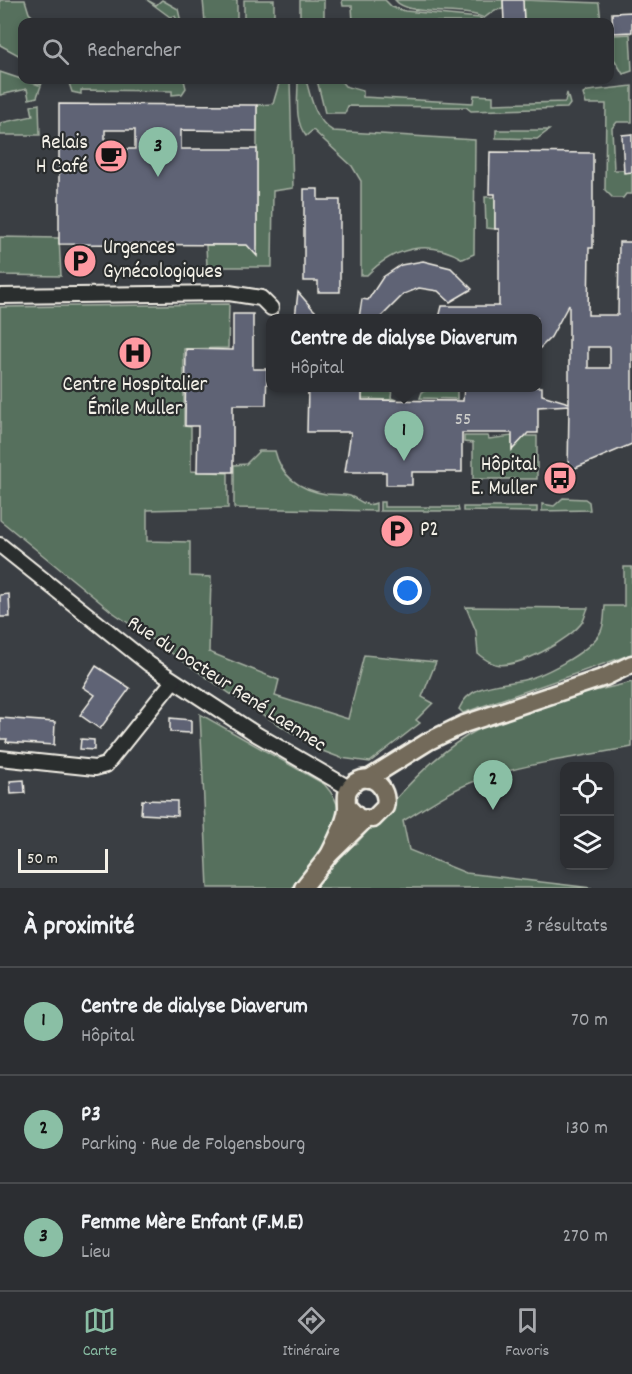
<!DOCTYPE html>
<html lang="fr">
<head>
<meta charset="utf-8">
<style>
  body { margin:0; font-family:Dekko,sans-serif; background:#383a3e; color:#f1f3f6 }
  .controls { position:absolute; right:18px; bottom:18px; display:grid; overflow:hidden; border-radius:12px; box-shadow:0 3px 9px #0003 }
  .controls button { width:54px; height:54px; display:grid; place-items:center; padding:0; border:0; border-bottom:2px solid #484a4d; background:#2c2e32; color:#f1f3f6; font:30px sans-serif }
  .scale { position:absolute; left:18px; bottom:15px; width:90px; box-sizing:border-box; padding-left:6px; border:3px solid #f4f1e8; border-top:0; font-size:16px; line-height:21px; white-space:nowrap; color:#f4f1e8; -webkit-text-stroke:4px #2a2d2e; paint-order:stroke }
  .you { position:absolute; left:408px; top:591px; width:21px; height:21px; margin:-15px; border:4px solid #fff; border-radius:50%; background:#1a73e8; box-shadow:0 0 0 9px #1a73e833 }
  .badge { display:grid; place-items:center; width:39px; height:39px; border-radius:50%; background:#8abfa5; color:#111; font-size:20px; font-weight:700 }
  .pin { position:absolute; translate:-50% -50px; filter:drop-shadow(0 2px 3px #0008) }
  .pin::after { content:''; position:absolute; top:32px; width:21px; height:18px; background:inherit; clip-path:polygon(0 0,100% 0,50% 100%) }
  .popup { position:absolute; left:266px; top:314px; width:276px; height:78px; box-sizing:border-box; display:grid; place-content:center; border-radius:12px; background:#2c2e32; filter:drop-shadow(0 2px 4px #0005); font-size:20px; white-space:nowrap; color:#a6a8ac }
  .popup b { font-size:22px; color:#f1f3f6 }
  .popup::after { content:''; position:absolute; left:50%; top:100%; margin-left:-12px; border:12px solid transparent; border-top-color:#2c2e32 }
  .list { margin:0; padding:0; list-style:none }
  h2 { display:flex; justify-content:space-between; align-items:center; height:78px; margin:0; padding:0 24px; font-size:26px }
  h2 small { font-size:20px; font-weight:400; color:#a6a8ac }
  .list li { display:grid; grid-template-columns:39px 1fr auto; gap:18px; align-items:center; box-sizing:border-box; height:108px; padding:0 24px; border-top:2px solid #484a4d }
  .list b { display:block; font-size:22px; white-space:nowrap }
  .list p { margin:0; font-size:20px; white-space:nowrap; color:#a6a8ac }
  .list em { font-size:20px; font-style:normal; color:#a6a8ac }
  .icon { flex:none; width:33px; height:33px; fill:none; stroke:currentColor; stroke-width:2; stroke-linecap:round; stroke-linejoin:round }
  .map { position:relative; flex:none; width:632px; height:888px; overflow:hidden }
  .search { position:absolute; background:#2c2e32; box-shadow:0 3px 9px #0003; left:18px; right:18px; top:18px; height:66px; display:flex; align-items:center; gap:15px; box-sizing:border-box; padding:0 21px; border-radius:12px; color:#a6a8ac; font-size:22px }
  .sheet { height:402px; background:#2c2e32 }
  nav { display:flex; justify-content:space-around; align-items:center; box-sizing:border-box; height:84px; border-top:2px solid #484a4d; background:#2c2e32; font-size:16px; color:#a6a8ac }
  nav a { display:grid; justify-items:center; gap:3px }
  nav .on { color:#8abfa5 }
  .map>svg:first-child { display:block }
</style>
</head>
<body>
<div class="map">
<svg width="632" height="888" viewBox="0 0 632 888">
  <rect width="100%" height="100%" fill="#3a3e43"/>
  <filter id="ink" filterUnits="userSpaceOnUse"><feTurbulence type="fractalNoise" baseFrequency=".0167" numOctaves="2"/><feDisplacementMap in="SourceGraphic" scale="12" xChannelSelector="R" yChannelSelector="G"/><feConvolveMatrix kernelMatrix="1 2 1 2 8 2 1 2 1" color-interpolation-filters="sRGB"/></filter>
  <g filter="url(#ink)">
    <g fill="#566f5d" stroke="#a5b0a2" stroke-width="1.5">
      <path d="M 0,0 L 25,0 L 29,13 L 38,22 L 22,22 L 22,57 L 0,45 Z"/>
      <path d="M 147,0 L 156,5 L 162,0 L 178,9 L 181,22 L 178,22 L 175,16 L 170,17 Z"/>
      <path d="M 203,0 L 237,0 L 237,22 L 205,22 Z"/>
      <rect x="244" y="0" width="30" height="22"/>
      <rect x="300" y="0" width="24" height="22"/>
      <path d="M 342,0 L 385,0 L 392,7 L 405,11 L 480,18 L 485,22 L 353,22 L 352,6 L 343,6 Z"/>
      <path d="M 395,0 L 503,0 L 503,9 L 495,10 L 484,18 C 464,7 409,18 395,0 Z"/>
      <path d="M 523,0 L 599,3 L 601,22 L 524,22 Z"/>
      <path d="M 630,34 L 632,71 L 623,74 L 614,59 L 614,35 Z"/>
      <path d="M 0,72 L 39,85 L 43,80 L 37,97 L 29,99 L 27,89 L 0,95 Z"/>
      <path d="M 68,80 L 184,80 L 186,88 L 182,94 L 172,95 L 172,91 L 81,90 L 81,94 L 72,92 Z"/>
      <path d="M 280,80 L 290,80 L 293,188 L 273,191 L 272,267 L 207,267 L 206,245 L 257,245 L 257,105 L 273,104 Z"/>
      <path d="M 298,80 L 306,80 C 311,99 315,120 333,131 L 475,140 L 474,254 L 463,259 C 429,239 394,247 367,275 L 361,275 L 361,181 L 352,166 L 313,130 L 306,136 C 294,121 298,99 298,80 Z"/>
      <path d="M 317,80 L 340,80 L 345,86 L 363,91 L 363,97 L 473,103 L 474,95 L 493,96 L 493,104 L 565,102 L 567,93 L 570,104 L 567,108 L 471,111 L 466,107 L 348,106 L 345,113 L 325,113 Z"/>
      <path d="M 632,86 L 632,122 L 617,122 L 612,128 L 614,170 L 632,170 L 632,194 L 626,194 L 623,198 L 613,198 L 605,190 L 606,104 L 586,104 L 583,94 L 588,91 Z"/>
      <path d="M 39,104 L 40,135 L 0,135 L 0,123 L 33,116 L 31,106 Z"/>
      <path d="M 496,130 L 549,130 L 537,139 L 496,138 Z"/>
      <path d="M 485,197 L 495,197 L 495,229 L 486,228 Z"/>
      <path d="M 0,237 L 59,238 L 61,276 L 0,275 Z"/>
      <path d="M 229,304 L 228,348 L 184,349 L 184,426 L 191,427 L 191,471 L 228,473 L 228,508 L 147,510 L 147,541 L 190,542 L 190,576 L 211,577 L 209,652 L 279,680 L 275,696 L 348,719 L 364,655 L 436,662 L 422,697 L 433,703 L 416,720 L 420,723 L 370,762 L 341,758 L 320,750 L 245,704 L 111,611 L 0,520 L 0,307 Z"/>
      <path d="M 363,388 L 392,388 L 391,398 L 396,400 L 362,399 Z"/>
      <path d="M 432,388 L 457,388 L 457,399 L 420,398 L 422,392 Z"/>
      <path d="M 464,436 L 488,436 L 489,439 L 512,436 L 512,449 L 525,436 L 537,436 L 537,479 L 473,479 L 473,443 L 464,442 Z"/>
      <path d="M 259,451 L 275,451 C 281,477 301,490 326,494 C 334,495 343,494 350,496 C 360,499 364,508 376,503 L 376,511 L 234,508 L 234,465 L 246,464 Z"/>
      <path d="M 563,498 L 585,499 L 589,502 L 590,510 L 542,511 L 542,504 L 554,506 Z"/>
      <path d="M 380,502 L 384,502 L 384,507 L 458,507 L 459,511 L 380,511 Z"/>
      <path d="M 463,507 L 537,507 L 537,512 L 463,511 Z"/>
      <path d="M 624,567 L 632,567 L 632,654 L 463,713 L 459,709 C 469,685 496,685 518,681 C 540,678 588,653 600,633 C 605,625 604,615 605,606 L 624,606 Z"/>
      <path d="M 466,607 L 588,608 C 586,612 585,617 583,621 C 572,639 516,670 495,664 C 489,662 483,658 478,654 L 476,631 Z"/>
      <path d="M 632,682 L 632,747 C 580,757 525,763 475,781 C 449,791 426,807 403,821 L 409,850 L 466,873 L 592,888 L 208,888 L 200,714 L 324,784 C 343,805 341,814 330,839 L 356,844 C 389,807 424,762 467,736 C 517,706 577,696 632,682 Z"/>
    </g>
    <g fill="#5e6475" stroke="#f4f1e8" stroke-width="1.5" fill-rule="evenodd">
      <path d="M 503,0 L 523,0 L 524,22 L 504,22 Z"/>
      <path d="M 632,12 L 632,32 L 613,33 L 612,13 Z"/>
      <path d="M 59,104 L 257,105 L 257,131 L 181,130 L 181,149 L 257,149 L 257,256 L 247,245 L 59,244 ZM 105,130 L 135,130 L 135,149 L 105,149 Z"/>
      <path d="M 632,134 L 632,172 L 624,173 L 622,135 Z"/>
      <path d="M 490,152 L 593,153 L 593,248 L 589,248 L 588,315 L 618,315 L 619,242 L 632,242 L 632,444 L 568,471 L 569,405 L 538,407 L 538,433 L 528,433 L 512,450 L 512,433 L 462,433 L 462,472 L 412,472 L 412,485 L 386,485 L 386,472 L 345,472 L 351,432 L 307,432 L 308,387 L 362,387 L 362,400 L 463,401 L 464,387 L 542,387 L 542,395 L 569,403 L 569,304 L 551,337 L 537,351 L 537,318 L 439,318 L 442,306 L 499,306 L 499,229 L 495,229 L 495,194 L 489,194 ZM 588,347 L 610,347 L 610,368 L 588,368 Z"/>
      <path d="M 304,189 L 318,189 L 318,200 L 340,200 L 340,292 L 318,292 L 318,281 L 304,281 Z"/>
      <path d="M 423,261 L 451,268 L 472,289 L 450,302 L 438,291 L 419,288 L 404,294 L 380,318 L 359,318 L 362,299 L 368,300 L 383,277 L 401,265 Z"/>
      <path d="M 298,292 L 311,307 L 322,318 L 295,318 Z"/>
      <path d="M 233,314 L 253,314 L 253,369 L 267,369 L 266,405 L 233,405 L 233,472 L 197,472 L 198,426 L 185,426 L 186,349 L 233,350 Z"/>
      <path d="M 9,594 L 10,617 L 0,617 L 0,595 Z"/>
      <path d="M 96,666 L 130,688 L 100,729 L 80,715 L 95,695 L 83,687 Z"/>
      <path d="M 0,718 L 55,722 L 54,745 L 6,742 L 7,739 L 0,739 Z"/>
      <path d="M 170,718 L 191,720 L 191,733 L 170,732 Z"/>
      <path d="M 81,739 L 94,740 L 94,750 L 80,749 Z"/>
      <path d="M 24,780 L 25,793 L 11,794 L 10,781 Z"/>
      <path d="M 142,800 L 177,801 L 177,816 L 141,814 Z"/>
    </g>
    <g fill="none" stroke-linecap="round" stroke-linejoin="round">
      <g stroke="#f4f1e8" stroke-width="18">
        <g id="minor">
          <path d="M 0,296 L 229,293 L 261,298 L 271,308"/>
          <path d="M 0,545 L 149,664 L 256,734 L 349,788"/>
          <path d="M 0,758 L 95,768 L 106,765 L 173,681"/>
        </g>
      </g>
      <g stroke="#f4f1e8" stroke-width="21">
        <g id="major">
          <path d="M 368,779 L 429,741 L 464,724 L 605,677 L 632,664"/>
          <path d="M 329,855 C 335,842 347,822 347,807 C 347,798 345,792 352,785 C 369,768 390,788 385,807 L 373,819 L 359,818 L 348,807"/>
          <path d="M 303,888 L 329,855 L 365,820"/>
        </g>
      </g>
      <use href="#minor" stroke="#2a2d2e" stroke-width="14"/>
      <use href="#major" stroke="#736b5a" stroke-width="16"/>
    </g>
  </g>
  <defs>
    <g id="cafe-disc" transform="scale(1.725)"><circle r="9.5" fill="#ff9aa2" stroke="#2a2d2e"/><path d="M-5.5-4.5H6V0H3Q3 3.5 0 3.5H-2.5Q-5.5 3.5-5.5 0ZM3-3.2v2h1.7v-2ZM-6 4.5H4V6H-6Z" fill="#111"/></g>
    <g id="parking-disc" transform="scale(1.725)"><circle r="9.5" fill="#ff9aa2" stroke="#2a2d2e"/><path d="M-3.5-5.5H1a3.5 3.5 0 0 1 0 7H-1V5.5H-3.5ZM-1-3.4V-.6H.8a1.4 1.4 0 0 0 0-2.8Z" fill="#111"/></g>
    <g id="hospital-disc" transform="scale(1.725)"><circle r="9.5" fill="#ff9aa2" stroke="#2a2d2e"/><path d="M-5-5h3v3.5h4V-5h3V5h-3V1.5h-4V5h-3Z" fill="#111"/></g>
    <g id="bus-disc" transform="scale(1.725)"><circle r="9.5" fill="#ff9aa2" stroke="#2a2d2e"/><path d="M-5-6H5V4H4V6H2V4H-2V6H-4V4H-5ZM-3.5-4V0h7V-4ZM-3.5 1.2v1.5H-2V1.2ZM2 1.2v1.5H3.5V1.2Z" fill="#111"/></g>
  </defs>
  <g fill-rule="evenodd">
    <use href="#cafe-disc" x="111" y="156"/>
    <use href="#parking-disc" x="80" y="261"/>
    <use href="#hospital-disc" x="135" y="353"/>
    <use href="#bus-disc" x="560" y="478"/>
    <use href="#parking-disc" x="397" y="531"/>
  </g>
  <g text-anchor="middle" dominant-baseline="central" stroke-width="4.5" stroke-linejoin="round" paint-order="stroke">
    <g font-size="18" fill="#cececb">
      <text x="463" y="420">55</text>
    </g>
    <g font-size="21" fill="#f4f1e8" stroke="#2a2d2e" text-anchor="end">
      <text x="88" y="144">Relais<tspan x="88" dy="24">H Café</tspan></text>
      <text x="103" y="249" text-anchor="start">Urgences<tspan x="103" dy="24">Gynécologiques</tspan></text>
      <text x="135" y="386" text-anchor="middle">Centre Hospitalier<tspan x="135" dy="24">Émile Muller</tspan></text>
      <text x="537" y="466">Hôpital<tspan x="537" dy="24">E. Muller</tspan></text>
      <text x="420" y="531" text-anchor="start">P2</text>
    </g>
    <g font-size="21" fill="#f4f1e8" stroke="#2a2d2e">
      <text transform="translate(226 685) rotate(33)">Rue du Docteur René Laennec</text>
    </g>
  </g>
</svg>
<div class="controls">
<button><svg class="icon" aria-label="locate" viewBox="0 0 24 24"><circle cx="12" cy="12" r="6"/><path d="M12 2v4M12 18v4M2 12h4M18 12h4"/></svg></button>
<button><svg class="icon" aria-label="layers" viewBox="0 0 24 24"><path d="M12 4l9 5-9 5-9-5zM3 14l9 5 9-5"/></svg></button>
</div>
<div class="scale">50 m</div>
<div class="you"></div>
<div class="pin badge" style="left:404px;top:461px">1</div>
<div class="popup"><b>Centre de dialyse Diaverum</b>Hôpital</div>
<div class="pin badge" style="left:493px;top:810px">2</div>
<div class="pin badge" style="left:158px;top:177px">3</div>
<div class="search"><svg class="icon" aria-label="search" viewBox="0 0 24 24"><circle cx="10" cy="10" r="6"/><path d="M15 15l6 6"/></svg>Rechercher</div>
</div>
<section class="sheet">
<h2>À proximité<small>3 résultats</small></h2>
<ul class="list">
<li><span class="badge">1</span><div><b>Centre de dialyse Diaverum</b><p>Hôpital</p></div><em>70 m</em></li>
<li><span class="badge">2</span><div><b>P3</b><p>Parking · Rue de Folgensbourg</p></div><em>130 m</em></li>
<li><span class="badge">3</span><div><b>Femme Mère Enfant (F.M.E)</b><p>Lieu</p></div><em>270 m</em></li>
</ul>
</section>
<nav>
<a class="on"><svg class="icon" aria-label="map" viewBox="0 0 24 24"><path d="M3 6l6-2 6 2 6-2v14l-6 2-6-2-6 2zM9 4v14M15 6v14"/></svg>Carte</a>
<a><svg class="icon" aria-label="directions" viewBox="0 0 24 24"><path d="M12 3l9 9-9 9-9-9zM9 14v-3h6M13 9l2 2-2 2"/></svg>Itinéraire</a>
<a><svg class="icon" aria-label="saved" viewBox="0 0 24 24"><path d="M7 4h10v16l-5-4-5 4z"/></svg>Favoris</a>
</nav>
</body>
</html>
